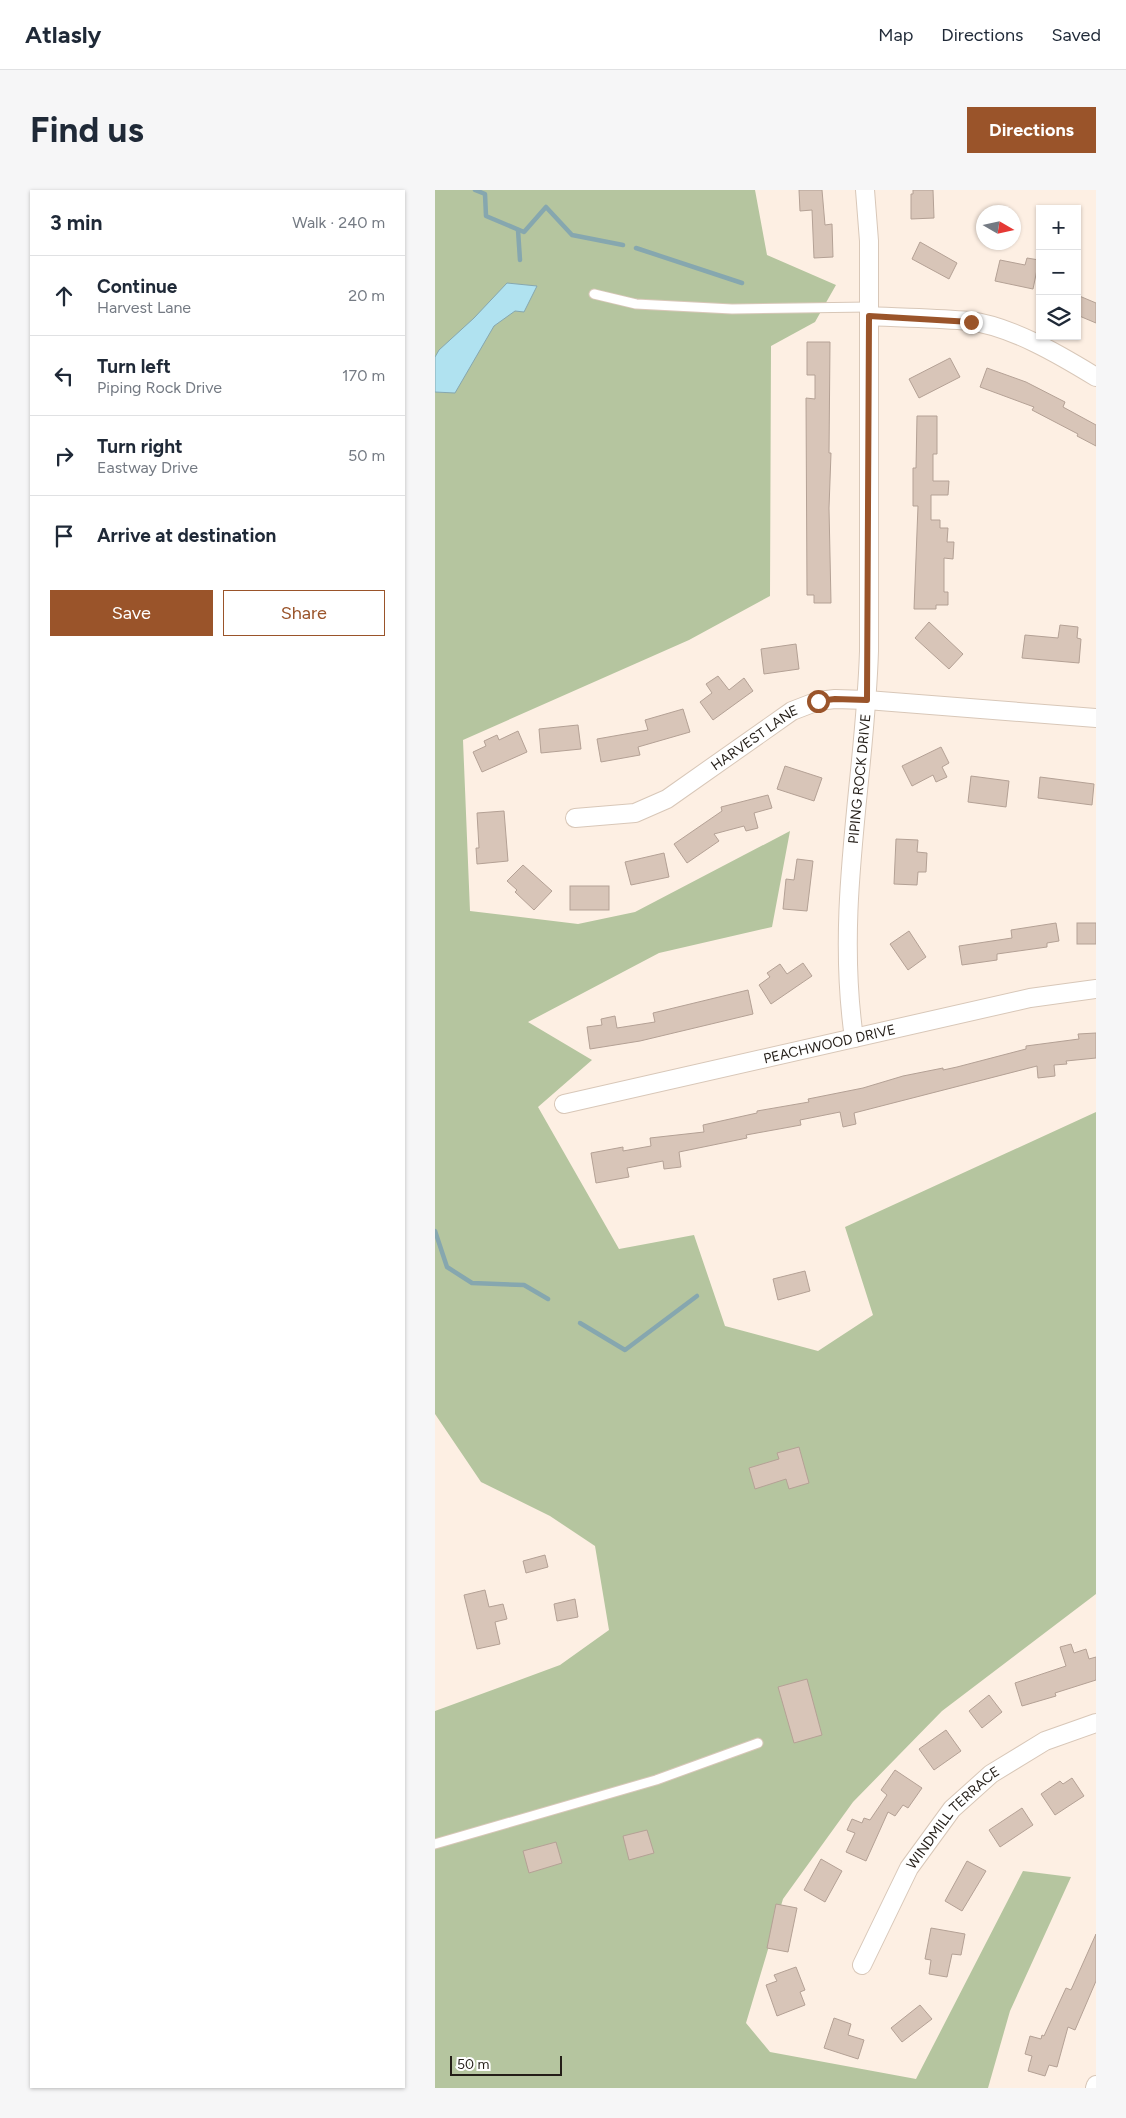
<!DOCTYPE html>
<html lang="en">
<head>
<meta charset="utf-8">
<style>
  body { margin:0; font-family:Figtree,sans-serif; background:#f6f6f7; color:#1f2937 }
  .controls { position:absolute; right:15px; top:15px; display:grid; overflow:hidden; border-radius:0px; box-shadow:0 1px 4px #0004 }
  .controls button { width:45px; height:45px; display:grid; place-items:center; padding:0; border:0; border-bottom:1px solid #e0e1e3; background:#fff; color:#1f2937; font:25px sans-serif }
  .compass { position:absolute; left:541px; top:15px; width:45px; height:45px; border-radius:50%; background:#fff; box-shadow:0 1px 4px #0004; rotate:99deg }
  .scale { position:absolute; left:15px; bottom:12px; width:112px; box-sizing:border-box; padding-left:5px; border:2px solid #241e18; border-top:0; font-size:14px; line-height:18px; white-space:nowrap; color:#241e18; -webkit-text-stroke:4px #fff; paint-order:stroke }
  .stop { position:absolute; width:15px; height:15px; margin:-11px; border:4px solid #9a542a; border-radius:50%; background:#fff }
  .stop.end { background:#9a542a; border-color:#fff; box-shadow:0 1px 5px #0008 }
  .list { margin:0; padding:0; list-style:none }
  h2 { display:flex; justify-content:space-between; align-items:center; height:65px; margin:0; padding:0 20px; font-size:21px }
  h2 small { font-size:16px; font-weight:400; color:#747a83 }
  .list li { display:grid; grid-template-columns:32px 1fr auto; gap:15px; align-items:center; box-sizing:border-box; height:80px; padding:0 20px; border-top:1px solid #e0e1e3 }
  .list b { display:block; font-size:19px; white-space:nowrap }
  .list p { margin:0; font-size:16px; white-space:nowrap; color:#747a83 }
  .list em { font-size:16px; font-style:normal; color:#747a83 }
  .actions { display:flex; gap:10px; padding:15px 20px }
  .actions a { flex:1; padding:11px 0; border:1px solid #9a542a; border-radius:0px; text-align:center; font-size:18px; color:#9a542a }
  .actions .main { background:#9a542a; color:#fff }
  .icon { flex:none; width:28px; height:28px; fill:none; stroke:currentColor; stroke-width:2; stroke-linecap:round; stroke-linejoin:round }
  .map { position:relative; flex:none; width:661px; height:1898px; overflow:hidden; border-radius:0px }
  header { display:flex; align-items:center; gap:30px; box-sizing:border-box; height:70px; padding:0 25px; background:#fff; border-bottom:1px solid #e0e1e3 }
  header strong { font-size:24px }
  nav { display:flex; gap:28px; margin-inline-start:auto; font-size:18px }
  .intro { display:flex; align-items:center; justify-content:space-between; box-sizing:border-box; height:120px; padding:0 30px }
  h1 { margin:0; font-size:35px }
  .button { padding:12px 22px; border-radius:0px; background:#9a542a; color:#fff; font-size:18px; font-weight:700 }
  main { display:flex; gap:30px; padding:0 30px }
  aside { flex:1; background:#fff; border-radius:0px; box-shadow:0 1px 4px #0004 }
  .map>svg:first-child { display:block }
</style>
</head>
<body>
<header>
<strong>Atlasly</strong>
<nav><a>Map</a><a>Directions</a><a>Saved</a></nav>
</header>
<div class="intro"><h1>Find us</h1><a class="button">Directions</a></div>
<main>
<aside>
<h2>3 min<small>Walk · 240 m</small></h2>
<ul class="list">
<li><svg class="icon" aria-label="ahead" viewBox="0 0 24 24"><path d="M12 20V5M6 11l6-6 6 6"/></svg><div><b>Continue</b><p>Harvest Lane</p></div><em>20 m</em></li>
<li><svg class="icon" aria-label="left" viewBox="0 0 24 24"><path d="M17 20v-9H6M10 6l-5 5 5 5"/></svg><div><b>Turn left</b><p>Piping Rock Drive</p></div><em>170 m</em></li>
<li><svg class="icon" aria-label="right" viewBox="0 0 24 24"><path d="M7 20v-9h11M14 6l5 5-5 5"/></svg><div><b>Turn right</b><p>Eastway Drive</p></div><em>50 m</em></li>
<li><svg class="icon" aria-label="arrive" viewBox="0 0 24 24"><path d="M6 21V4h12l-3 4 3 4H6"/></svg><div><b>Arrive at destination</b></div></li>
</ul>
<div class="actions"><a class="main">Save</a><a>Share</a></div>
</aside>
<div class="map">
<svg width="661" height="1898" viewBox="0 0 661 1898">
  <rect width="100%" height="100%" fill="#fdefe3"/>
  <path fill="#b5c59f" d="M 0,0 L 320,0 L 332,65 L 401,95 L 380,132 L 336,156 L 335,406 L 254,450 L 28,550 L 35,721 L 143,734 L 200,722 L 355,641 L 337,737 L 224,763 L 93,832 L 157,870 L 103,917 L 184,1059 L 259,1045 L 290,1136 L 383,1161 L 438,1125 L 410,1037 L 661,922 L 661,1404 L 507,1521 L 418,1612 L 348,1709 L 311,1833 L 335,1862 L 481,1889 L 588,1681 L 636,1687 L 575,1821 L 553,1898 L 0,1898 L 0,1521 L 125,1475 L 174,1440 L 160,1356 L 115,1326 L 46,1292 L 0,1224 Z"/>
  <path fill="#b0e2f0" stroke="#86a7af" d="M 72,93 L 102,96 L 89,122 L 80,121 L 59,136 L 20,203 L 0,202 L 0,167 L 4,160 L 39,128 Z"/>
  <g fill="none" stroke-linecap="round" stroke-linejoin="round">
    <g stroke="#86a7af" stroke-width="4.5">
      <path d="M 40,0 L 50,4 L 51,26 L 89,42 L 111,17 L 137,45 L 188,55"/>
      <path d="M 83,40 L 85,70"/>
      <path d="M 201,58 L 307,93"/>
      <path d="M 0,1041 L 12,1077 L 37,1093 L 89,1095 L 113,1109"/>
      <path d="M 145,1133 L 190,1160 L 262,1106"/>
    </g>
  </g>
  <g fill="#d8c5b8" stroke="#b4a195">
    <path d="M 364,0 L 387,0 L 390,35 L 397,34 L 398,67 L 379,68 L 377,20 L 365,21 Z"/>
    <path d="M 478,0 L 498,0 L 499,28 L 476,29 L 476,4 L 478,4 Z"/>
    <path d="M 485,52 L 522,73 L 514,89 L 477,69 Z"/>
    <path d="M 592,68 L 604,70 L 598,99 L 560,91 L 565,70 L 590,75 Z"/>
    <path d="M 642,105 L 661,113 L 661,133 L 642,125 Z"/>
    <path d="M 372,152 L 395,152 L 394,263 L 396,263 L 394,318 L 396,413 L 379,413 L 379,405 L 372,405 L 371,208 L 380,209 L 380,185 L 372,185 Z"/>
    <path d="M 515,168 L 525,187 L 484,208 L 474,189 Z"/>
    <path d="M 552,178 L 591,192 L 630,212 L 628,217 L 661,235 L 661,256 L 642,246 L 643,244 L 597,220 L 599,217 L 545,197 Z"/>
    <path d="M 482,226 L 502,226 L 502,264 L 498,264 L 498,291 L 514,291 L 513,305 L 496,305 L 496,330 L 505,330 L 505,338 L 513,338 L 512,352 L 519,352 L 518,369 L 509,368 L 509,402 L 513,402 L 513,415 L 501,415 L 501,419 L 479,419 L 483,316 L 478,316 L 478,278 L 481,278 Z"/>
    <path d="M 494,432 L 528,464 L 514,479 L 480,448 Z"/>
    <path d="M 625,435 L 643,437 L 642,448 L 646,449 L 644,473 L 587,468 L 590,445 L 623,448 Z"/>
    <path d="M 361,454 L 364,479 L 329,484 L 326,459 Z"/>
    <path d="M 283,486 L 294,500 L 309,488 L 318,501 L 278,530 L 265,512 L 277,503 L 271,494 Z"/>
    <path d="M 248,519 L 255,542 L 203,557 L 205,565 L 166,572 L 162,549 L 213,540 L 210,530 Z"/>
    <path d="M 143,535 L 146,559 L 106,563 L 104,539 Z"/>
    <path d="M 83,541 L 92,562 L 47,582 L 38,562 L 51,556 L 49,551 L 62,545 L 64,550 Z"/>
    <path d="M 506,557 L 514,573 L 507,577 L 512,587 L 501,592 L 498,585 L 477,596 L 467,576 Z"/>
    <path d="M 350,576 L 387,588 L 379,611 L 342,599 Z"/>
    <path d="M 536,586 L 574,591 L 571,617 L 533,612 Z"/>
    <path d="M 605,587 L 659,594 L 657,615 L 603,608 Z"/>
    <path d="M 333,605 L 337,618 L 319,623 L 323,638 L 311,641 L 309,636 L 279,644 L 284,651 L 252,673 L 239,654 L 287,621 L 286,617 Z"/>
    <path d="M 69,621 L 73,671 L 42,674 L 41,658 L 44,658 L 42,623 Z"/>
    <path d="M 461,649 L 483,650 L 482,662 L 492,663 L 491,682 L 483,682 L 482,695 L 459,694 Z"/>
    <path d="M 229,663 L 234,687 L 196,695 L 190,672 Z"/>
    <path d="M 362,669 L 378,671 L 372,721 L 348,719 L 351,689 L 359,690 Z"/>
    <path d="M 88,675 L 117,701 L 99,720 L 80,702 L 82,700 L 72,691 Z"/>
    <rect x="135" y="696" width="39" height="24"/>
    <path d="M 621,733 L 624,751 L 612,753 L 612,757 L 562,764 L 562,770 L 527,775 L 524,756 L 577,748 L 576,740 Z"/>
    <rect x="642" y="733" width="19" height="21"/>
    <path d="M 474,741 L 491,767 L 473,780 L 455,754 Z"/>
    <path d="M 368,773 L 377,786 L 336,814 L 324,795 L 335,787 L 332,783 L 345,774 L 352,784 Z"/>
    <path d="M 313,800 L 318,824 L 205,851 L 155,859 L 152,837 L 167,835 L 166,829 L 180,826 L 182,838 L 220,832 L 218,823 Z"/>
    <path d="M 661,843 L 661,868 L 631,871 L 632,874 L 619,875 L 620,886 L 603,888 L 602,876 L 419,923 L 421,934 L 408,937 L 405,922 L 365,930 L 366,935 L 311,945 L 312,948 L 244,962 L 246,977 L 229,979 L 228,971 L 192,978 L 194,987 L 161,993 L 156,963 L 188,957 L 188,961 L 216,956 L 215,948 L 269,942 L 268,935 L 322,923 L 322,921 L 374,912 L 373,909 L 428,898 L 468,886 L 508,878 L 508,880 L 522,877 L 591,859 L 591,856 L 644,849 L 643,844 Z"/>
    <path d="M 370,1081 L 375,1101 L 343,1110 L 338,1089 Z"/>
    <path d="M 364,1257 L 374,1293 L 354,1299 L 351,1289 L 320,1299 L 314,1278 L 344,1269 L 342,1263 Z"/>
    <path d="M 110,1365 L 113,1377 L 91,1383 L 88,1371 Z"/>
    <path d="M 50,1400 L 54,1417 L 68,1414 L 72,1429 L 60,1432 L 65,1454 L 42,1459 L 29,1405 Z"/>
    <path d="M 140,1409 L 143,1427 L 122,1431 L 119,1414 Z"/>
    <path d="M 636,1454 L 639,1463 L 651,1459 L 654,1469 L 661,1467 L 661,1490 L 620,1503 L 621,1506 L 587,1516 L 580,1493 L 631,1476 L 625,1457 Z"/>
    <path d="M 372,1489 L 387,1545 L 359,1553 L 343,1497 Z"/>
    <path d="M 554,1505 L 567,1522 L 547,1538 L 534,1521 Z"/>
    <path d="M 511,1540 L 526,1561 L 499,1580 L 484,1559 Z"/>
    <path d="M 460,1580 L 487,1598 L 473,1618 L 468,1615 L 460,1626 L 453,1622 L 431,1671 L 411,1662 L 420,1643 L 412,1640 L 417,1629 L 427,1633 L 429,1628 L 435,1630 L 452,1605 L 446,1600 Z"/>
    <path d="M 637,1588 L 649,1606 L 620,1625 L 606,1604 L 625,1591 L 628,1594 Z"/>
    <path d="M 587,1618 L 598,1635 L 565,1657 L 554,1640 Z"/>
    <path d="M 212,1640 L 219,1663 L 194,1670 L 188,1646 Z"/>
    <path d="M 121,1652 L 127,1673 L 94,1683 L 88,1661 Z"/>
    <path d="M 386,1669 L 407,1681 L 390,1712 L 369,1700 Z"/>
    <path d="M 532,1671 L 551,1681 L 527,1721 L 510,1711 Z"/>
    <path d="M 341,1714 L 362,1718 L 353,1762 L 332,1758 Z"/>
    <path d="M 496,1738 L 530,1744 L 526,1765 L 517,1764 L 512,1787 L 494,1784 L 496,1770 L 490,1769 Z"/>
    <path d="M 661,1744 L 661,1791 L 640,1840 L 633,1837 L 622,1877 L 614,1875 L 610,1886 L 593,1881 L 597,1866 L 590,1864 L 595,1846 L 606,1849 L 607,1845 L 609,1846 L 631,1798 L 636,1800 Z"/>
    <path d="M 361,1777 L 370,1800 L 365,1802 L 370,1815 L 342,1826 L 331,1795 L 342,1791 L 339,1785 Z"/>
    <path d="M 485,1815 L 497,1829 L 467,1852 L 456,1838 Z"/>
    <path d="M 399,1828 L 416,1834 L 413,1845 L 429,1850 L 423,1869 L 389,1858 Z"/>
  </g>
  <g fill="none" stroke-linecap="round" stroke-linejoin="round">
    <g stroke="#d8c7b8" stroke-width="11">
      <g id="lane">
        <path d="M 159,104 L 201,114 L 297,119 L 434,117"/>
        <path d="M 0,1654 L 221,1590 L 323,1553"/>
      </g>
    </g>
    <g stroke="#d8c7b8" stroke-width="20">
      <g id="street">
        <path d="M 434,126 C 467,128 501,128 534,131 C 576,136 625,165 661,187"/>
        <path id="s1" d="M 140,628 L 200,623 L 232,609 L 357,521 L 383,511 L 400,509 L 432,510 L 661,528"/>
        <path id="s2" d="M 419,848 C 400,716 430,591 434,461 L 434,51 L 430,0"/>
        <path id="s3" d="M 129,914 L 595,808 L 661,799"/>
        <path id="s4" d="M 427,1775 L 474,1678 L 517,1619 L 556,1584 L 610,1551 L 661,1533"/>
        <path d="M 660,1898 L 661,1895"/>
      </g>
    </g>
    <use href="#lane" stroke="#fff" stroke-width="9"/>
    <use href="#street" stroke="#fff" stroke-width="18"/>
  </g>
  <g fill="none" stroke-linecap="round" stroke-linejoin="round">
    <path stroke="#9a542a" stroke-width="6" d="M 383,511 L 400,509 L 432,510 L 434,126 L 536,132"/>
  </g>
  <g text-anchor="middle" dominant-baseline="central" stroke-width="4.5" stroke-linejoin="round" paint-order="stroke">
    <g font-size="14" fill="#241e18" stroke="#fff">
      <text stroke="none"><textPath href="#s1" startOffset="202">HARVEST LANE</textPath></text>
      <text stroke="none"><textPath href="#s2" startOffset="260">PIPING ROCK DRIVE</textPath></text>
      <text stroke="none"><textPath href="#s3" startOffset="272">PEACHWOOD DRIVE</textPath></text>
      <text stroke="none"><textPath href="#s4" startOffset="175">WINDMILL TERRACE</textPath></text>
    </g>
  </g>
</svg>
<div class="controls">
<button>+</button>
<button>−</button>
<button><svg class="icon" aria-label="layers" viewBox="0 0 24 24"><path d="M12 4l9 5-9 5-9-5zM3 14l9 5 9-5"/></svg></button>
</div>
<svg class="compass" viewBox="-18 -18 36 36"><path d="M0-13l5 13h-10z" fill="#e53935"/><path d="M0 13l5-13h-10z" fill="#747a83"/></svg>
<div class="scale">50 m</div>
<div class="stop" style="left:383px;top:511px"></div>
<div class="stop end" style="left:536px;top:132px"></div>
</div>
</main>
</body>
</html>
